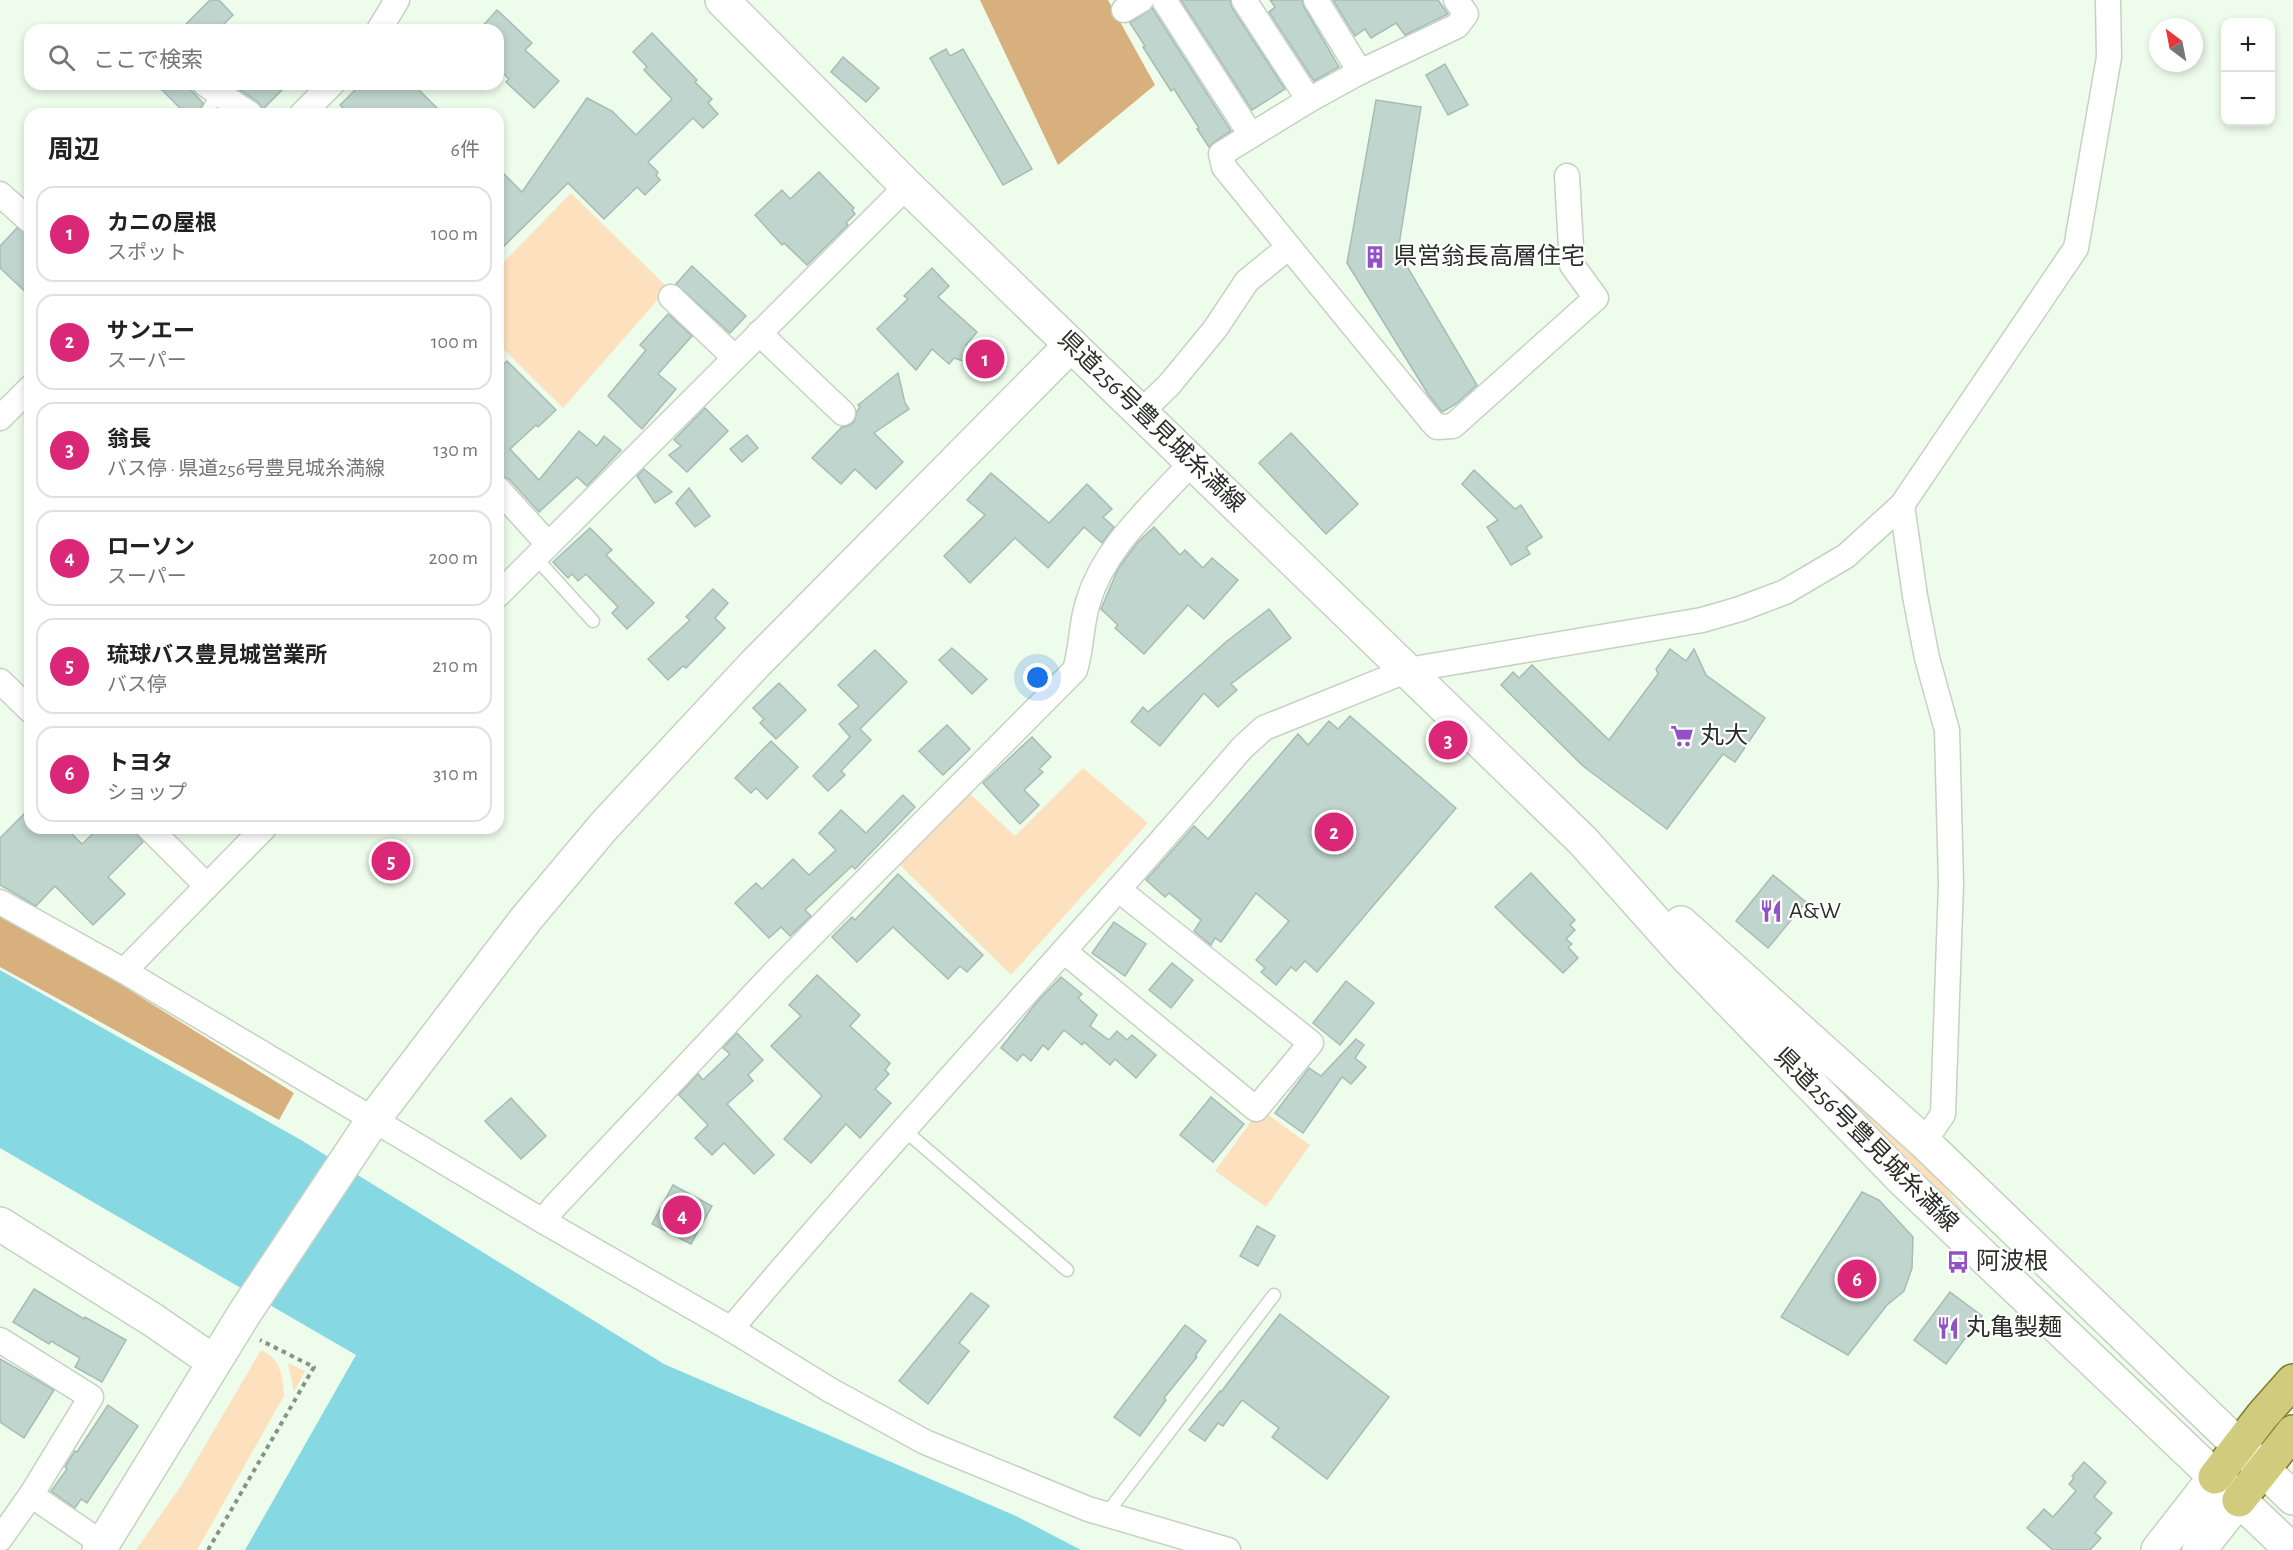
<!DOCTYPE html>
<html lang="ja">
<head>
<meta charset="utf-8">
<style>
  body { margin:0; font-family:"Alegreya Sans","Noto Sans JP",sans-serif; background:#f2f2f2; color:#222 }
  .controls { position:absolute; right:18px; top:18px; display:grid; overflow:hidden; border-radius:12px; box-shadow:0 3px 9px #0003 }
  .controls button { width:54px; height:54px; display:grid; place-items:center; padding:0; border:0; border-bottom:2px solid #e0e0e0; background:#fff; color:#222; font:30px sans-serif }
  .compass { position:absolute; left:2149px; top:18px; width:54px; height:54px; border-radius:50%; background:#fff; box-shadow:0 3px 9px #0003; rotate:328deg }
  .you { position:absolute; left:1038px; top:678px; width:21px; height:21px; margin:-15px; border:4px solid #fff; border-radius:50%; background:#1a73e8; box-shadow:0 0 0 9px #1a73e833 }
  .badge { display:grid; place-items:center; width:39px; height:39px; border-radius:50%; background:#db2777; color:#fff; font-size:20px; font-weight:700 }
  .pin { position:absolute; translate:-50% -50%; border:3px solid #fff; box-shadow:0 2px 6px #0006 }
  .list { margin:0; padding:0; list-style:none }
  h2 { display:flex; justify-content:space-between; align-items:center; height:78px; margin:0; padding:0 24px; font-size:26px }
  h2 small { font-size:20px; font-weight:400; color:#767676 }
  .list li { display:grid; grid-template-columns:39px 1fr auto; gap:18px; align-items:center; box-sizing:border-box; height:96px; margin:0 12px 12px; padding:0 12px; border:2px solid #e0e0e0; border-radius:18px }
  .list b { display:block; font-size:22px; white-space:nowrap }
  .list p { margin:0; font-size:20px; white-space:nowrap; color:#767676 }
  .list em { font-size:20px; font-style:normal; color:#767676 }
  .icon { flex:none; width:33px; height:33px; fill:none; stroke:currentColor; stroke-width:2; stroke-linecap:round; stroke-linejoin:round }
  .map { position:relative; flex:none; width:2293px; height:1550px; overflow:hidden }
  .search { position:absolute; background:#fff; box-shadow:0 3px 9px #0003; left:24px; top:24px; width:480px; height:66px; display:flex; align-items:center; gap:15px; box-sizing:border-box; padding:0 21px; border-radius:18px; color:#767676; font-size:22px }
  .panel { position:absolute; background:#fff; box-shadow:0 3px 9px #0003; left:24px; top:108px; width:480px; height:726px; border-radius:18px }
  .map>svg:first-child { display:block }
</style>
</head>
<body>
<div class="map">
<svg width="2293" height="1550" viewBox="0 0 2293 1550">
  <rect width="100%" height="100%" fill="#eefceb"/>
  <g fill="#fde1bf">
    <path d="M 571,193 L 668,288 L 563,408 L 498,344 L 498,268 Z"/>
    <path d="M 1083,768 L 1148,823 L 1011,975 L 899,864 L 969,793 L 1015,836 Z"/>
    <path d="M 1801,1050 L 1930,1167 L 1962,1209 L 1960,1213 L 1798,1054 Z"/>
    <path d="M 1260,1109 L 1310,1145 L 1266,1207 L 1215,1171 Z"/>
    <path d="M 261,1350 C 281,1359 283,1376 284,1396 L 197,1550 L 136,1550 L 183,1483 Z"/>
    <path d="M 288,1363 L 305,1371 L 294,1392 Z"/>
  </g>
  <g fill="#d8b07d">
    <path d="M 980,0 L 1108,0 L 1155,85 L 1058,165 Z"/>
    <path d="M 0,914 L 88,964 L 294,1093 L 279,1120 L 0,967 Z"/>
  </g>
  <path fill="#86d8e3" d="M 0,970 L 301,1140 L 664,1364 L 1016,1516 L 1081,1550 L 245,1550 L 356,1355 L 0,1148 Z"/>
  <g fill="#bfd5ce" stroke="#a6bcb4" stroke-width="1.5">
    <path d="M 210,0 L 219,0 L 233,15 L 218,30 L 180,30 Z"/>
    <path d="M 1181,0 L 1230,0 L 1232,8 L 1285,89 L 1252,110 Z"/>
    <path d="M 1270,0 L 1302,0 L 1304,7 L 1339,67 L 1314,81 L 1269,12 L 1275,7 Z"/>
    <path d="M 1333,0 L 1438,0 L 1448,14 L 1405,35 L 1396,23 L 1371,38 L 1365,29 L 1355,36 Z"/>
    <path d="M 1152,8 L 1231,131 L 1214,142 L 1209,147 L 1197,129 L 1199,128 L 1174,89 L 1171,91 L 1143,47 L 1145,46 L 1130,23 Z"/>
    <path d="M 497,10 L 532,43 L 525,50 L 559,81 L 534,108 L 506,82 L 509,79 L 498,69 L 498,30 L 479,30 Z"/>
    <path d="M 652,33 L 697,80 L 695,82 L 712,99 L 708,103 L 718,114 L 703,128 L 693,118 L 648,162 L 658,172 L 656,175 L 660,180 L 645,195 L 637,187 L 604,219 L 568,183 L 498,252 L 498,168 L 522,192 L 587,98 L 612,111 L 636,135 L 672,99 L 644,70 L 647,67 L 633,52 Z"/>
    <path d="M 946,49 L 950,56 L 963,49 L 1032,169 L 1003,185 L 930,58 Z"/>
    <path d="M 843,57 L 879,88 L 866,102 L 831,72 Z"/>
    <path d="M 1445,64 L 1468,105 L 1448,115 L 1426,75 Z"/>
    <path d="M 156,84 L 185,84 L 203,103 L 198,114 L 186,114 Z"/>
    <path d="M 231,84 L 288,84 L 263,109 L 258,102 Z"/>
    <path d="M 361,84 L 413,84 L 443,114 L 349,114 L 340,105 Z"/>
    <path d="M 1376,100 L 1421,107 L 1398,251 L 1477,385 L 1456,404 L 1442,412 L 1428,394 L 1347,263 Z"/>
    <path d="M 819,172 L 854,208 L 852,210 L 855,214 L 846,223 L 848,225 L 807,265 L 784,243 L 782,245 L 755,215 L 782,190 L 790,199 Z"/>
    <path d="M 17,228 L 30,235 L 30,296 L 0,268 L 0,246 Z"/>
    <path d="M 692,266 L 746,316 L 730,333 L 676,284 Z"/>
    <path d="M 932,268 L 949,286 L 938,297 L 977,332 L 966,345 L 995,352 L 988,369 L 954,358 L 949,364 L 932,349 L 916,370 L 877,329 L 908,299 L 904,296 Z"/>
    <path d="M 668,314 L 692,336 L 658,374 L 676,389 L 642,429 L 608,396 L 646,350 L 640,345 Z"/>
    <path d="M 507,361 L 556,410 L 538,427 L 536,425 L 510,449 L 539,480 L 579,431 L 597,446 L 604,436 L 621,450 L 587,486 L 577,477 L 539,512 L 509,479 L 498,475 L 498,370 Z"/>
    <path d="M 898,373 L 905,403 L 909,409 L 874,433 L 903,462 L 876,489 L 855,469 L 841,484 L 812,458 L 842,427 L 848,426 L 854,422 L 857,411 L 860,407 L 858,405 Z"/>
    <path d="M 705,408 L 728,431 L 687,472 L 669,455 L 681,446 L 674,440 Z"/>
    <path d="M 1291,433 L 1358,504 L 1326,534 L 1259,463 Z"/>
    <path d="M 747,435 L 758,448 L 742,462 L 730,449 Z"/>
    <path d="M 644,469 L 672,492 L 655,503 L 637,476 Z"/>
    <path d="M 1474,470 L 1515,509 L 1521,505 L 1542,537 L 1526,547 L 1530,554 L 1511,565 L 1487,527 L 1498,520 L 1462,484 Z"/>
    <path d="M 991,473 L 1049,523 L 1087,484 L 1112,509 L 1103,517 L 1114,527 L 1102,543 L 1084,527 L 1048,568 L 1015,538 L 970,583 L 944,556 L 985,515 L 967,500 Z"/>
    <path d="M 689,488 L 710,516 L 695,527 L 676,503 Z"/>
    <path d="M 1154,527 L 1180,555 L 1185,550 L 1203,568 L 1212,558 L 1238,580 L 1204,619 L 1188,605 L 1144,654 L 1115,628 L 1118,625 L 1101,609 L 1118,569 L 1137,543 Z"/>
    <path d="M 590,528 L 612,550 L 606,555 L 654,603 L 627,629 L 612,613 L 618,607 L 586,574 L 578,581 L 572,574 L 568,578 L 553,562 Z"/>
    <path d="M 713,589 L 728,603 L 715,618 L 725,628 L 686,668 L 683,666 L 668,680 L 648,659 L 690,620 L 686,617 Z"/>
    <path d="M 1269,609 L 1291,638 L 1231,684 L 1237,690 L 1218,707 L 1204,693 L 1160,746 L 1131,722 L 1143,707 L 1148,712 L 1227,641 Z"/>
    <path d="M 952,648 L 987,679 L 972,694 L 939,660 Z"/>
    <path d="M 1670,649 L 1686,661 L 1694,649 L 1706,675 L 1765,718 L 1735,762 L 1723,754 L 1667,829 L 1583,766 L 1501,685 L 1513,672 L 1519,678 L 1532,665 L 1609,740 L 1658,674 L 1656,669 Z"/>
    <path d="M 875,650 L 907,682 L 860,729 L 871,740 L 841,771 L 845,775 L 828,791 L 813,776 L 850,737 L 839,724 L 859,706 L 838,685 Z"/>
    <path d="M 779,683 L 806,710 L 776,739 L 760,723 L 764,719 L 753,708 Z"/>
    <path d="M 1350,716 L 1456,808 L 1317,972 L 1305,961 L 1296,971 L 1291,967 L 1276,985 L 1261,972 L 1265,968 L 1256,960 L 1289,921 L 1256,893 L 1221,942 L 1215,938 L 1211,945 L 1194,931 L 1201,920 L 1169,893 L 1165,897 L 1146,880 L 1194,826 L 1208,839 L 1298,734 L 1308,745 L 1329,721 L 1338,729 Z"/>
    <path d="M 947,725 L 970,749 L 943,775 L 919,751 Z"/>
    <path d="M 1032,737 L 1051,757 L 1039,769 L 1043,772 L 1024,790 L 1039,805 L 1020,824 L 983,783 Z"/>
    <path d="M 771,741 L 798,767 L 767,799 L 756,788 L 751,793 L 735,778 Z"/>
    <path d="M 903,795 L 915,807 L 855,869 L 852,866 L 805,910 L 811,916 L 790,936 L 781,927 L 769,938 L 735,903 L 756,883 L 762,889 L 793,859 L 809,875 L 836,850 L 819,833 L 841,810 L 866,833 Z"/>
    <path d="M 30,808 L 30,828 L 66,828 L 82,844 L 99,828 L 135,828 L 135,832 L 143,842 L 108,877 L 125,894 L 93,925 L 55,886 L 36,906 L 0,885 L 0,838 Z"/>
    <path d="M 1531,873 L 1575,920 L 1570,925 L 1575,930 L 1566,939 L 1572,944 L 1568,947 L 1578,958 L 1563,973 L 1495,907 Z"/>
    <path d="M 898,874 L 983,955 L 967,972 L 960,966 L 948,979 L 893,927 L 857,962 L 832,937 L 852,917 L 855,920 Z"/>
    <path d="M 1773,875 L 1806,902 L 1768,948 L 1736,921 Z"/>
    <path d="M 1114,922 L 1146,944 L 1125,976 L 1092,953 Z"/>
    <path d="M 1172,963 L 1193,980 L 1171,1008 L 1149,990 Z"/>
    <path d="M 817,975 L 860,1015 L 850,1026 L 890,1063 L 885,1070 L 889,1074 L 875,1089 L 891,1103 L 860,1138 L 846,1124 L 811,1163 L 784,1139 L 822,1096 L 771,1046 L 801,1016 L 789,1005 Z"/>
    <path d="M 1061,977 L 1082,994 L 1078,998 L 1097,1015 L 1090,1026 L 1109,1040 L 1117,1031 L 1127,1040 L 1132,1035 L 1156,1055 L 1136,1078 L 1115,1059 L 1110,1065 L 1084,1042 L 1082,1045 L 1064,1030 L 1048,1050 L 1043,1045 L 1031,1061 L 1023,1054 L 1017,1061 L 1001,1048 L 1037,1002 Z"/>
    <path d="M 1346,981 L 1374,1003 L 1340,1045 L 1313,1023 Z"/>
    <path d="M 737,1033 L 763,1060 L 748,1075 L 753,1081 L 727,1104 L 774,1155 L 754,1174 L 724,1143 L 712,1155 L 695,1138 L 708,1125 L 679,1095 L 698,1074 L 703,1080 L 730,1054 L 723,1048 Z"/>
    <path d="M 1356,1039 L 1364,1045 L 1355,1058 L 1366,1067 L 1351,1084 L 1342,1077 L 1303,1133 L 1275,1113 L 1309,1068 L 1321,1076 Z"/>
    <path d="M 1211,1097 L 1244,1124 L 1213,1162 L 1180,1135 Z"/>
    <path d="M 511,1098 L 546,1136 L 521,1159 L 485,1121 Z"/>
    <path d="M 673,1185 L 712,1206 L 691,1244 L 652,1224 Z"/>
    <path d="M 1862,1192 L 1879,1200 L 1913,1237 L 1912,1268 L 1904,1291 L 1887,1305 L 1848,1355 L 1781,1317 Z"/>
    <path d="M 1257,1226 L 1275,1236 L 1258,1266 L 1240,1256 Z"/>
    <path d="M 34,1289 L 84,1319 L 85,1317 L 126,1340 L 102,1382 L 75,1367 L 80,1358 L 51,1341 L 49,1344 L 13,1322 Z"/>
    <path d="M 1950,1292 L 1982,1316 L 1946,1364 L 1914,1340 Z"/>
    <path d="M 971,1293 L 989,1306 L 959,1343 L 969,1351 L 928,1404 L 899,1381 Z"/>
    <path d="M 1280,1314 L 1389,1397 L 1327,1479 L 1272,1437 L 1279,1428 L 1242,1400 L 1223,1426 L 1218,1423 L 1205,1441 L 1189,1430 L 1220,1391 L 1221,1392 Z"/>
    <path d="M 1185,1325 L 1206,1341 L 1195,1356 L 1197,1357 L 1164,1398 L 1166,1400 L 1140,1436 L 1114,1417 Z"/>
    <path d="M 0,1359 L 54,1390 L 24,1438 L 0,1422 Z"/>
    <path d="M 108,1405 L 138,1426 L 87,1503 L 81,1499 L 75,1508 L 51,1491 L 67,1469 L 65,1467 L 75,1451 L 77,1452 Z"/>
    <path d="M 2084,1462 L 2106,1482 L 2094,1497 L 2112,1513 L 2095,1533 L 2101,1538 L 2090,1550 L 2053,1550 L 2027,1528 L 2044,1509 L 2053,1517 L 2076,1491 L 2069,1484 L 2074,1478 L 2072,1476 Z"/>
  </g>
  <g fill="none" stroke-linecap="round" stroke-linejoin="round">
    <g stroke="#c5d2c2" stroke-width="15">
      <g id="lane">
        <path d="M 206,114 L 218,93"/>
        <path d="M 535,557 L 593,621"/>
        <path d="M 903,1129 L 1067,1270"/>
        <path d="M 1107,1513 L 1274,1295"/>
      </g>
    </g>
    <g stroke="#c5d2c2" stroke-width="27">
      <g id="street">
        <path d="M 1164,0 L 1251,135"/>
        <path d="M 1244,0 L 1309,100"/>
        <path d="M 1316,0 L 1360,72"/>
        <path d="M 1124,10 L 1141,0"/>
        <path d="M 379,30 L 397,0"/>
        <path d="M 205,84 L 250,114"/>
        <path d="M 302,114 L 332,84"/>
        <path d="M 0,194 L 30,221"/>
        <path d="M 1289,247 L 1432,422 L 1437,427 L 1453,426 L 1596,298 L 1572,265 L 1567,176"/>
        <path d="M 671,297 L 734,357"/>
        <path d="M 759,333 L 843,413"/>
        <path d="M 1141,412 L 1169,385 L 1215,329 L 1247,281 L 1289,247 L 1224,167 L 1221,154 L 1309,100 L 1360,72 L 1457,26 L 1466,14 L 1456,0"/>
        <path d="M 0,418 L 30,388"/>
        <path d="M 498,489 L 548,544"/>
        <path d="M 1902,505 L 1915,596 L 1927,658 L 1947,730 L 1951,884 L 1943,1114 L 1924,1142"/>
        <path d="M 498,595 L 907,186"/>
        <path d="M 0,681 L 30,710"/>
        <path d="M 149,828 L 206,885"/>
        <path d="M 0,902 L 124,971 L 543,1221 L 731,1329 L 830,1390 L 925,1442 L 1088,1509 L 1228,1550"/>
        <path d="M 1065,952 L 1256,1109 L 1311,1043 L 1119,890"/>
        <path d="M 124,971 L 264,828"/>
        <path d="M 543,1221 L 555,1206 L 776,971 L 1075,670 C 1082,647 1081,623 1088,602 C 1105,545 1154,505 1192,462"/>
        <path d="M 731,1329 C 897,1132 1074,944 1242,748 L 1264,728 L 1408,670 L 1702,620 L 1740,609 L 1785,592 L 1846,556 L 1902,505 L 2076,248 L 2109,57 L 2108,0"/>
        <path d="M 0,1340 L 91,1397 L 31,1495 L 0,1539"/>
        <path d="M 31,1495 L 103,1544"/>
      </g>
    </g>
    <g stroke="#c5d2c2" stroke-width="36">
      <g id="secondary">
        <path d="M 722,0 L 907,186 L 1583,841 L 1684,954 L 1903,1180 L 2292,1550"/>
        <path d="M 1681,923 L 1924,1142 L 2293,1498"/>
        <path d="M 0,1224 L 153,1320 L 214,1362"/>
        <path d="M 99,1550 L 246,1311 L 373,1120 L 526,919 L 604,826 L 755,664 L 1071,345"/>
        <path d="M 2158,1550 L 2215,1477"/>
        <path d="M 2199,1550 L 2239,1500"/>
      </g>
    </g>
    <g stroke="#817e27" stroke-width="36">
      <g id="primary">
        <path d="M 2215,1477 L 2262,1416 L 2293,1381"/>
        <path d="M 2239,1500 L 2293,1432"/>
      </g>
    </g>
    <path stroke="#889287" stroke-width="4" stroke-dasharray="4.5 4.5" stroke-linecap="butt" d="M 208,1550 L 314,1367 L 260,1340"/>
    <use href="#lane" stroke="#fff" stroke-width="12"/>
    <use href="#street" stroke="#fff" stroke-width="24"/>
    <use href="#secondary" stroke="#fff" stroke-width="33"/>
    <use href="#primary" stroke="#d0cb7d" stroke-width="33"/>
  </g>
  <defs>
    <g id="building-bare" transform="scale(1.8)"><path d="M-4-6H4V6H1V3H-1V6H-4ZM-2.5-4.3h1.7v1.8h-1.7ZM.8-4.3h1.7v1.8H.8ZM-2.5-1h1.7V.8h-1.7ZM.8-1h1.7V.8H.8Z" fill="#9351c6" stroke="#fff" stroke-width="2.5" paint-order="stroke"/></g>
    <g id="supermarket-bare" transform="scale(1.8)"><path d="M-6-5.5h2.5l.6 2H6L4.5 2H-2.5L-4.4-4H-6ZM-1.5 3.2a1.3 1.3 0 1 0 .1 0ZM3 3.2a1.3 1.3 0 1 0 .1 0Z" fill="#9351c6" stroke="#fff" stroke-width="2.5" paint-order="stroke"/></g>
    <g id="restaurant-bare" transform="scale(1.8)"><path d="M-5-6h1v4h1v-4h1v4h1v-4h1v5L-1.5 .5V6h-2V.5L-5-1ZM5-6V6H3V1.5H1.5Q1.5-4 5-6Z" fill="#9351c6" stroke="#fff" stroke-width="2.5" paint-order="stroke"/></g>
    <g id="bus-bare" transform="scale(1.8)"><path d="M-5-6H5V4H4V6H2V4H-2V6H-4V4H-5ZM-3.5-4V0h7V-4ZM-3.5 1.2v1.5H-2V1.2ZM2 1.2v1.5H3.5V1.2Z" fill="#9351c6" stroke="#fff" stroke-width="2.5" paint-order="stroke"/></g>
  </defs>
  <g fill-rule="evenodd">
    <use href="#building-bare" x="1375" y="257"/>
    <use href="#supermarket-bare" x="1682" y="736"/>
    <use href="#restaurant-bare" x="1771" y="911"/>
    <use href="#bus-bare" x="1958" y="1262"/>
    <use href="#restaurant-bare" x="1948" y="1328"/>
  </g>
  <g text-anchor="middle" dominant-baseline="central" stroke-width="4.5" stroke-linejoin="round" paint-order="stroke">
    <g font-size="24" fill="#292e28" stroke="#fff" text-anchor="start">
      <text x="1393" y="257">県営翁長高層住宅</text>
      <text x="1700" y="736">丸大</text>
      <text x="1789" y="911">A&amp;W</text>
      <text x="1976" y="1262">阿波根</text>
      <text x="1966" y="1328">丸亀製麺</text>
    </g>
    <g font-size="24" fill="#292e28" stroke="#fff">
      <text transform="translate(1151 422) rotate(44)">県道256号豊見城糸満線</text>
      <text transform="translate(1866 1140) rotate(45)">県道256号豊見城糸満線</text>
    </g>
  </g>
</svg>
<div class="controls">
<button>+</button>
<button>−</button>
</div>
<svg class="compass" viewBox="-18 -18 36 36"><path d="M0-13l5 13h-10z" fill="#e53935"/><path d="M0 13l5-13h-10z" fill="#767676"/></svg>
<div class="you"></div>
<div class="pin badge" style="left:985px;top:359px">1</div>
<div class="pin badge" style="left:1334px;top:832px">2</div>
<div class="pin badge" style="left:1448px;top:740px">3</div>
<div class="pin badge" style="left:682px;top:1215px">4</div>
<div class="pin badge" style="left:391px;top:861px">5</div>
<div class="pin badge" style="left:1857px;top:1279px">6</div>
<div class="search"><svg class="icon" aria-label="search" viewBox="0 0 24 24"><circle cx="10" cy="10" r="6"/><path d="M15 15l6 6"/></svg>ここで検索</div>
<section class="panel">
<h2>周辺<small>6件</small></h2>
<ul class="list">
<li><span class="badge">1</span><div><b>カニの屋根</b><p>スポット</p></div><em>100 m</em></li>
<li><span class="badge">2</span><div><b>サンエー</b><p>スーパー</p></div><em>100 m</em></li>
<li><span class="badge">3</span><div><b>翁長</b><p>バス停 · 県道256号豊見城糸満線</p></div><em>130 m</em></li>
<li><span class="badge">4</span><div><b>ローソン</b><p>スーパー</p></div><em>200 m</em></li>
<li><span class="badge">5</span><div><b>琉球バス豊見城営業所</b><p>バス停</p></div><em>210 m</em></li>
<li><span class="badge">6</span><div><b>トヨタ</b><p>ショップ</p></div><em>310 m</em></li>
</ul>
</section>
</div>
</body>
</html>
